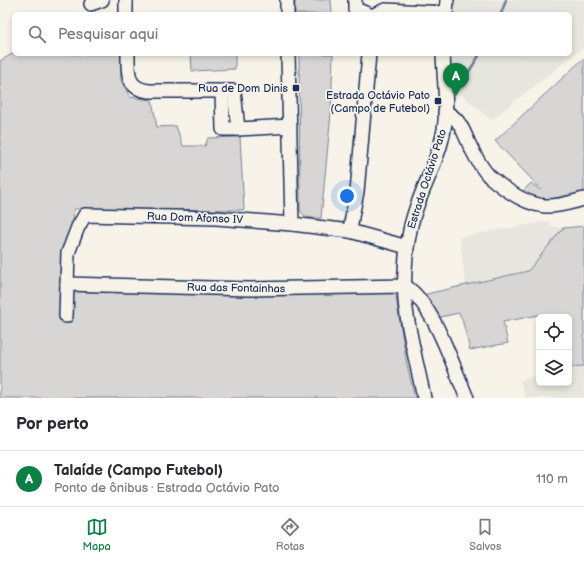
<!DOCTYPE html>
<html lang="pt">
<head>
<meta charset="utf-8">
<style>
  body { margin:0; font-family:"Balsamiq Sans",sans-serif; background:#f2f2f3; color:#2b2b33 }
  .controls { position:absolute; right:12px; bottom:12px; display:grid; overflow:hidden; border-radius:6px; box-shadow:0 2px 6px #0003 }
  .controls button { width:36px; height:36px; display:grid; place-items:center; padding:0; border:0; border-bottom:1px solid #e1e1e2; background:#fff; color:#2b2b33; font:20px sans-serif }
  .you { position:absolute; left:347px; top:196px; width:14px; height:14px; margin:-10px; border:3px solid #fff; border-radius:50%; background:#1a73e8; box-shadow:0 0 0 6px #1a73e833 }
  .badge { display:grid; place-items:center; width:26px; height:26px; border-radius:50%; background:#0b8043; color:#fff; font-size:13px; font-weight:700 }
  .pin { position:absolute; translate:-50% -33px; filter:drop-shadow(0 1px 2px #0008) }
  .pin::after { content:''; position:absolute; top:21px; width:14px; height:12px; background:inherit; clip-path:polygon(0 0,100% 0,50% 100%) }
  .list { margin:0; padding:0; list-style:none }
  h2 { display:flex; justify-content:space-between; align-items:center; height:52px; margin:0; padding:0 16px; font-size:17px }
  h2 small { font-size:13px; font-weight:400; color:#7c7c81 }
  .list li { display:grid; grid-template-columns:26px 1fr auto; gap:12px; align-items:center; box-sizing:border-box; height:56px; padding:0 16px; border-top:1px solid #e1e1e2 }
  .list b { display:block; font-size:15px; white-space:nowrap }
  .list p { margin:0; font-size:13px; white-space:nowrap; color:#7c7c81 }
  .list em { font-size:13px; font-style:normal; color:#7c7c81 }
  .icon { flex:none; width:22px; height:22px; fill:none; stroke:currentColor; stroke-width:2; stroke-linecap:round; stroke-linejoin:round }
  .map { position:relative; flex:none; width:584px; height:398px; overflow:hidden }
  .search { position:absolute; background:#fff; box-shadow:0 2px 6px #0003; left:12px; right:12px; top:12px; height:44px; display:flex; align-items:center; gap:10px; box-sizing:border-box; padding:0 14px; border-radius:6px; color:#7c7c81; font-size:15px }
  .sheet { height:108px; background:#fff }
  nav { display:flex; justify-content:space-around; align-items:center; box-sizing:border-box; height:56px; border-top:1px solid #e1e1e2; background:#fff; font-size:11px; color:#7c7c81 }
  nav a { display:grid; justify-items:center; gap:2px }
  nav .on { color:#0b8043 }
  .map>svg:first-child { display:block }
</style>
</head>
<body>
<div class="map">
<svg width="584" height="398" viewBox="0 0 584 398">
  <rect width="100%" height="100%" fill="#f7f3e8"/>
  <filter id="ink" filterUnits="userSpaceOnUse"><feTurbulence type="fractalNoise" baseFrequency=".025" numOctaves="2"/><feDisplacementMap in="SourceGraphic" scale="8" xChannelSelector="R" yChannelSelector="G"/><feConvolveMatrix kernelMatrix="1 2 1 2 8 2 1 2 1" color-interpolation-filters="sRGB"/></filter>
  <g filter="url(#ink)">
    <g fill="#e6e5de">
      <path d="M 454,0 L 584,0 L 584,47 L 491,120 L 446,81 L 448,54 L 570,54 L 570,14 L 452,14 Z"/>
      <path d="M 549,221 L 550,226 L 563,228 L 528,271 L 466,285 L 459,237 Z"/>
      <path d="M 584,366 L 584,398 L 526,398 L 520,381 L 539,375 L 539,383 L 569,383 L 569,367 Z"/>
    </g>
    <g fill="#d7d6d4" stroke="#798299">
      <path d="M 295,0 L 331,0 L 332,14 L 295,14 Z"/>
      <path d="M 14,53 L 14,54 L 121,54 L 121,81 L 130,97 L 152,100 L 157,127 L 176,126 L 183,146 L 205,146 L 208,138 L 240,137 L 244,210 L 74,209 L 67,297 L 71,297 L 78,291 L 88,290 L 395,291 L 407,365 L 415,398 L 0,398 L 0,61 Z"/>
      <path d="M 191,54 L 235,54 L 235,69 L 192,71 Z"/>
      <path d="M 299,54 L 333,54 L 331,113 L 321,218 C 312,218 304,219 300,210 Z"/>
      <path d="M 584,58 L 584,193 L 553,201 L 531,198 L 521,193 L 531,183 L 540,190 L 541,189 L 495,141 Z"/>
      <path d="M 584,226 L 584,366 L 569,367 L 569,317 L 545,317 L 543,314 L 503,322 L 508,343 L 470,350 L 462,319 L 459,313 L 436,318 L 422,295 L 528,271 L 563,228 Z"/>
    </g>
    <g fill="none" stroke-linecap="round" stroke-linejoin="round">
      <g stroke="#727c95" stroke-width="2.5">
        <path d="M 501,14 L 506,0"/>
        <path d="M 458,89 L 480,54"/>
      </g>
      <g stroke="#1b2f5e" stroke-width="16">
        <g id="minor">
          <path d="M 126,0 L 126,14"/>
          <path d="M 287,0 L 287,14"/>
          <path d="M 355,0 L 355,9 L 368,14"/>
          <path d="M 91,4 L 102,0"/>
          <path d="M 376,14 L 385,10 L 446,13"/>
          <path d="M 446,14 L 447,0"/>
          <path d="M 128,54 C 128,72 126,89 149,91 L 234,91 L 238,129 L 290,126"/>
          <path d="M 288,54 L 292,224"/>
          <path d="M 222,91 L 223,129 L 238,129"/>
          <path d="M 445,112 C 461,118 464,134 471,148 C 475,156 483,170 489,176 C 504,189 525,204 545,206 C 558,207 572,202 584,199"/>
          <path d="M 350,231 L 352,217 L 357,192 L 369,54"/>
          <path d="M 67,284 L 249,289 L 405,286 C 434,304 453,367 467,398"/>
          <path d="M 66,316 L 68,253 L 78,227 L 85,215 L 216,218 L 292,224 L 350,231 L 407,247"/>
          <path d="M 424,398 C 418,368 410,339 406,309 C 403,290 405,255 409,236 C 414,202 434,172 442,139 C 449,113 444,81 443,54"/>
        </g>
      </g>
      <use href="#minor" stroke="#f7f3e8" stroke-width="13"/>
    </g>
  </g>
  <g fill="#1b2f5e" stroke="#f7f3e8" stroke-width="1.5">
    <rect x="292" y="84" width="8" height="8" rx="2"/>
    <rect x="434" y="97" width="8" height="8" rx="2"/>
  </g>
  <g text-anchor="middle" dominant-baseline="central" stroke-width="3.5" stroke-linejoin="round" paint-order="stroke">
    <g font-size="11" fill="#1b2f5e" stroke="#f7f3e8" text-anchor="end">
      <text x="288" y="88">Rua de Dom Dinis</text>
      <text x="430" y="95">Estrada Octávio Pato<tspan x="430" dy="13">(Campo de Futebol)</tspan></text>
    </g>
    <g font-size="11" fill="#1b2f5e" stroke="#f7f3e8">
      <text transform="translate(427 179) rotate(-72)">Estrada Octávio Pato</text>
      <text transform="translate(195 218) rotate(2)">Rua Dom Afonso IV</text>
      <text transform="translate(236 288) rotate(1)">Rua das Fontainhas</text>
    </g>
  </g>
</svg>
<div class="controls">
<button><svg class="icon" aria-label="locate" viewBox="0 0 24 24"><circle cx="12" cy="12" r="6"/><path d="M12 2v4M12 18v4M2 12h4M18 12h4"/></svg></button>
<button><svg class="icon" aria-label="layers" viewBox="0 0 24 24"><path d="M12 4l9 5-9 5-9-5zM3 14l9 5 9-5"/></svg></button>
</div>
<div class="you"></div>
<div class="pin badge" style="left:456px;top:96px">A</div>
<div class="search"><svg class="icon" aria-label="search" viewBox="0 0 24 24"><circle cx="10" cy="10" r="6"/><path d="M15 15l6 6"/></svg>Pesquisar aqui</div>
</div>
<section class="sheet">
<h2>Por perto<small></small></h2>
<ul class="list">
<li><span class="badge">A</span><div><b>Talaíde (Campo Futebol)</b><p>Ponto de ônibus · Estrada Octávio Pato</p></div><em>110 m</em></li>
</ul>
</section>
<nav>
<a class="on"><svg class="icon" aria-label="map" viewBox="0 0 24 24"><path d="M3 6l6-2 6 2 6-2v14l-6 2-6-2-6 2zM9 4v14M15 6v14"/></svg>Mapa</a>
<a><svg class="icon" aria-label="directions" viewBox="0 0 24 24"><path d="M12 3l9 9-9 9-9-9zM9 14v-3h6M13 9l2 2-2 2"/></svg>Rotas</a>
<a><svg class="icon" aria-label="saved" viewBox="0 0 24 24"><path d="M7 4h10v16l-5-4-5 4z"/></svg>Salvos</a>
</nav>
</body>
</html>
